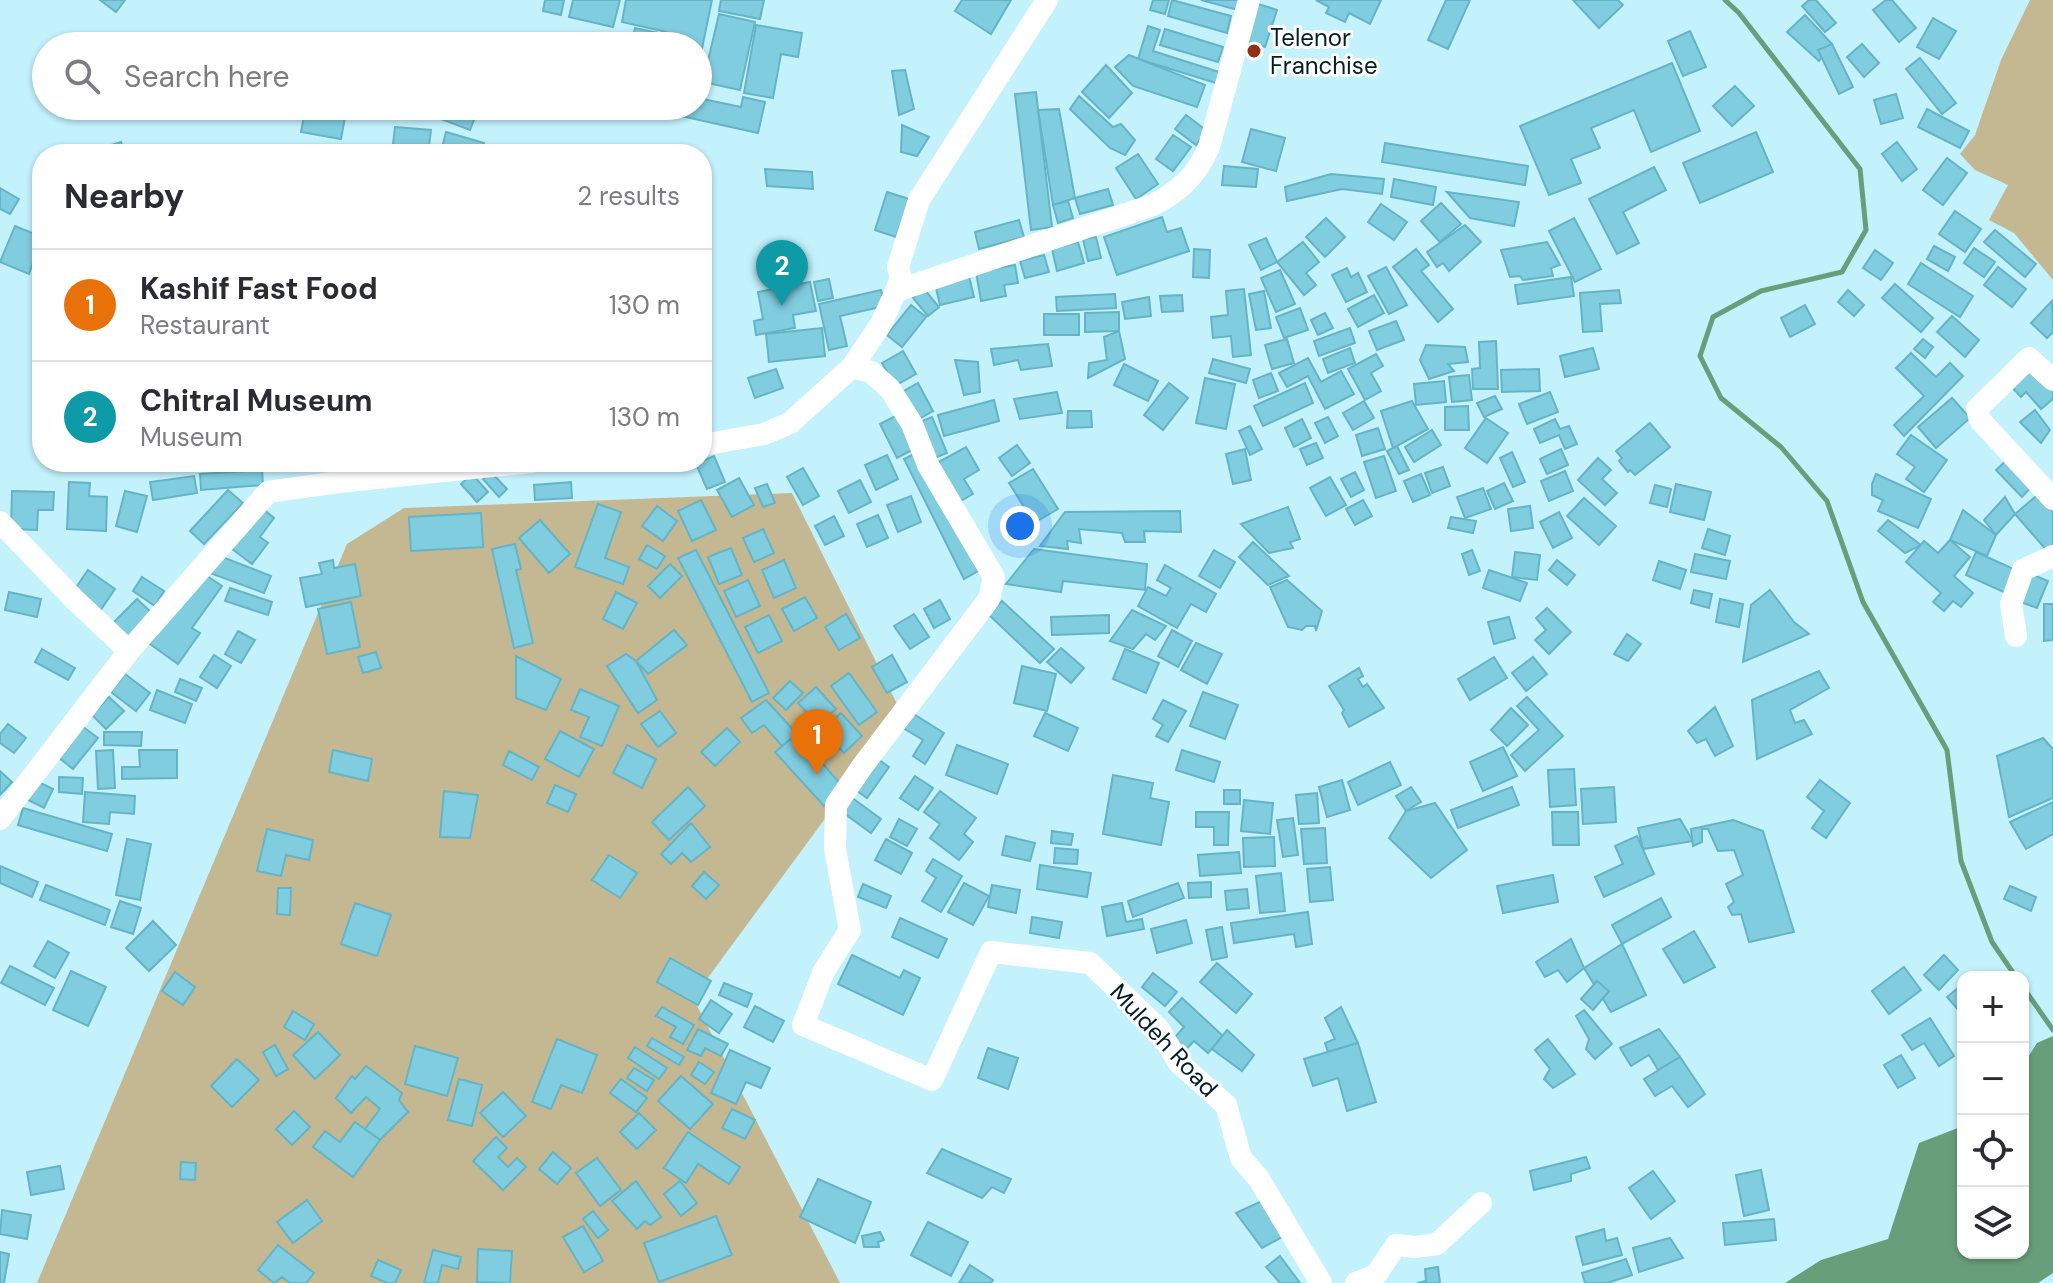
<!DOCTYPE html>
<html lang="en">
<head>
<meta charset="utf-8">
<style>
  body { margin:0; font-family:"DM Sans",sans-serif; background:#f7f7f7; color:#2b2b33 }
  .controls { position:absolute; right:24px; bottom:24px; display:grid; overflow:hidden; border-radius:16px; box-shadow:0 2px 6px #0004 }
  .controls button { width:72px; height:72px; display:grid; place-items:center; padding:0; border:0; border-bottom:2px solid #e1e1e2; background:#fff; color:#2b2b33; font:40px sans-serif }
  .you { position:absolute; left:1020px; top:526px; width:28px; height:28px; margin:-20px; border:6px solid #fff; border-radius:50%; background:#1a73e8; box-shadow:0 0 0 12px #1a73e833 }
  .badge { display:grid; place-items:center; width:52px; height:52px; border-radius:50%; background:#d93025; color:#fff; font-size:26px; font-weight:700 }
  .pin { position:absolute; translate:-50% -66px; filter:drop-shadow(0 2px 4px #0008) }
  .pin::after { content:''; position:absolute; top:42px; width:28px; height:24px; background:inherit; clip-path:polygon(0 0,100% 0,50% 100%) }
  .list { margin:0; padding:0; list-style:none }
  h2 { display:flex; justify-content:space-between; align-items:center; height:104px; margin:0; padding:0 32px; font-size:34px }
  h2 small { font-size:26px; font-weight:400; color:#7c7c81 }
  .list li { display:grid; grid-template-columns:52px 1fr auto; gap:24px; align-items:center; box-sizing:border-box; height:112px; padding:0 32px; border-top:2px solid #e1e1e2 }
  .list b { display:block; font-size:30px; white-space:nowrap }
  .list p { margin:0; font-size:26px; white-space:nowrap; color:#7c7c81 }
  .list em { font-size:26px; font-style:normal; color:#7c7c81 }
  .icon { flex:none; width:44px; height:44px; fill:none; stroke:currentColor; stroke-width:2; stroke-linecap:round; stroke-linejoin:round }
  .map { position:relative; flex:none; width:2053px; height:1283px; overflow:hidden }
  .search { position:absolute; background:#fff; box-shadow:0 2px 6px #0004; left:32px; top:32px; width:680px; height:88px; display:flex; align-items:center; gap:20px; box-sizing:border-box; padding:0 28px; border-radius:44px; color:#7c7c81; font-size:30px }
  .panel { position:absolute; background:#fff; box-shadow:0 2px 6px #0004; left:32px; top:144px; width:680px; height:328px; border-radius:32px }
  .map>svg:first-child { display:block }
</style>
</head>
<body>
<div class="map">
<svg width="2053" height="1283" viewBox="0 0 2053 1283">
  <rect width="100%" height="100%" fill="#c3f1fc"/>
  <g fill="#c3b892">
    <path d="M 2030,0 L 2053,0 L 2053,280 L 2014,233 L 1989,220 L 2008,185 L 1975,170 L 1960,154 L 1975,135 L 2001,60 Z"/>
    <path d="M 792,493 L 902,714 L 693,998 L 840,1283 L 37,1283 L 347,544 L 404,508 Z"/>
  </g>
  <path fill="#689f7a" d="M 2053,1036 L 2053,1273 L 2038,1283 L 1785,1283 L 1821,1260 L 1888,1239 L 1919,1143 L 1963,1126 L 1963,1253 L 2023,1253 L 2023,1065 L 2037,1043 Z"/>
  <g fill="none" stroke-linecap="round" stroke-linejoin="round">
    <g stroke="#689f7a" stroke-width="5">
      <path d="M 1725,0 L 1739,13 L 1860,169 L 1866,230 L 1842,272 L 1761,291 L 1713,317 L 1700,356 L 1721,398 L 1781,447 L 1827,501 L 1863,602 L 1947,750 L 1961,861 L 1992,942 L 2016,977"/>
      <path d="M 2023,987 L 2053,1030"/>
    </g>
  </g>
  <g fill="#80cddf" stroke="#65b4c6" stroke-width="2">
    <path d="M 100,0 L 125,0 L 116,12 Z"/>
    <path d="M 545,0 L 564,0 L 561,15 L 543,11 Z"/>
    <path d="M 573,0 L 620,0 L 613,27 L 569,17 Z"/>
    <path d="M 626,0 L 712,0 L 698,68 L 698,46 L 664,46 L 667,32 L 622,22 Z"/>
    <path d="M 721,0 L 764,0 L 760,19 L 719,11 Z"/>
    <path d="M 962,0 L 1011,0 L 991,34 L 955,11 Z"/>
    <path d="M 1153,0 L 1169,0 L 1165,14 L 1150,10 Z"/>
    <path d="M 1172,0 L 1231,16 L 1227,33 L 1168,16 Z"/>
    <path d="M 1201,0 L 1240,0 L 1238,10 Z"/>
    <path d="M 1316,0 L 1381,0 L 1370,24 L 1349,13 L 1345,22 L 1326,13 L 1329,7 Z"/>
    <path d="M 1446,0 L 1470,0 L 1448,49 L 1428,40 Z"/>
    <path d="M 1573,0 L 1618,0 L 1623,5 L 1599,28 Z"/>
    <path d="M 1809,0 L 1816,0 L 1836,23 L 1825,32 L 1802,6 Z"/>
    <path d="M 1886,0 L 1892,0 L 1916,28 L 1899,42 L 1873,10 Z"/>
    <path d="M 1258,4 L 1277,10 L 1265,47 L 1247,41 Z"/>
    <path d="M 719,14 L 755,22 L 740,90 L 703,82 Z"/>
    <path d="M 1805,15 L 1832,44 L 1819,61 L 1787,32 Z"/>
    <path d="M 1933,18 L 1956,31 L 1939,59 L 1917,47 Z"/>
    <path d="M 756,25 L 802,33 L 798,57 L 781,54 L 773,98 L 744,93 Z"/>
    <path d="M 1148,26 L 1160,30 L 1153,51 L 1219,72 L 1216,83 L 1138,59 Z"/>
    <path d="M 635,28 L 659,33 L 656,46 L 631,46 Z"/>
    <path d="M 1165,29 L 1223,47 L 1218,62 L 1160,45 Z"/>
    <path d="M 1690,31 L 1706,67 L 1683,76 L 1668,41 Z"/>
    <path d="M 1832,44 L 1853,87 L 1839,94 L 1818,50 Z"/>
    <path d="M 1862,44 L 1879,63 L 1864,77 L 1847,57 Z"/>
    <path d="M 1129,55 L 1205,85 L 1197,107 L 1133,86 L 1115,67 Z"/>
    <path d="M 1920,58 L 1956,103 L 1942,114 L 1906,69 Z"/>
    <path d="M 1672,63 L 1700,131 L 1651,152 L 1634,110 L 1591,128 L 1600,148 L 1571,159 L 1581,183 L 1549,195 L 1520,126 Z"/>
    <path d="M 1106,65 L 1132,93 L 1109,118 L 1082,92 Z"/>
    <path d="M 905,70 L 914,109 L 899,115 L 892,71 Z"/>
    <path d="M 1735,86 L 1754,106 L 1732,126 L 1713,106 Z"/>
    <path d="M 1036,92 L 1052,227 L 1031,230 L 1015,94 Z"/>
    <path d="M 1896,94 L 1903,118 L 1881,124 L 1874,100 Z"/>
    <path d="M 1079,96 L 1113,127 L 1121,124 L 1135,140 L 1125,155 L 1110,148 L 1070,109 Z"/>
    <path d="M 743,97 L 765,102 L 758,133 L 645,108 L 646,106 L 698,106 L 698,98 L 741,107 Z"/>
    <path d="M 83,106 L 124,106 L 121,117 Z"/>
    <path d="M 261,106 L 297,106 L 297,110 L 261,108 Z"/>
    <path d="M 306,106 L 347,106 L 341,139 L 301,132 Z"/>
    <path d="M 446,106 L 479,107 L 470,130 L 441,119 Z"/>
    <path d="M 1059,109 L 1075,198 L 1053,205 L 1038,110 Z"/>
    <path d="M 1927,109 L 1969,131 L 1960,148 L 1918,127 Z"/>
    <path d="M 1186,115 L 1207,131 L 1196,145 L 1175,129 Z"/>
    <path d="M 902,125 L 929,137 L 917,156 L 901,152 Z"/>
    <path d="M 395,127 L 431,130 L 428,154 L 392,153 Z"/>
    <path d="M 1251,129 L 1285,138 L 1276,171 L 1242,162 Z"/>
    <path d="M 446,132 L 484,143 L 481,154 L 441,152 Z"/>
    <path d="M 1756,132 L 1773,172 L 1700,203 L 1683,163 Z"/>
    <path d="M 1173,135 L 1191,147 L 1173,171 L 1156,159 Z"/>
    <path d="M 121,142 L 125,154 L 88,154 L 88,152 Z"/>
    <path d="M 1897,142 L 1917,169 L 1902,181 L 1882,154 Z"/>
    <path d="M 1385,143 L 1528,166 L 1525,185 L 1382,162 Z"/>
    <path d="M 1138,154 L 1158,184 L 1136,199 L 1116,168 Z"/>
    <path d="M 1947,158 L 1967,173 L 1943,205 L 1923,190 Z"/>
    <path d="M 1224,166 L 1258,169 L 1256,187 L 1222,185 Z"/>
    <path d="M 1654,167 L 1666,190 L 1623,212 L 1639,243 L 1617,254 L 1589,199 Z"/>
    <path d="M 765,169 L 812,172 L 813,189 L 767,186 Z"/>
    <path d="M 1331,174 L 1384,179 L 1382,194 L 1342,189 L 1287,201 L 1285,187 Z"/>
    <path d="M 1394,179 L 1436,187 L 1433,205 L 1391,197 Z"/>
    <path d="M 0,188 L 19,199 L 10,214 L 0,209 Z"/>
    <path d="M 1108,189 L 1113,205 L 1080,214 L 1075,198 Z"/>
    <path d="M 887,192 L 909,199 L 896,237 L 875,230 Z"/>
    <path d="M 1447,192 L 1519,202 L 1514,226 L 1470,218 Z"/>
    <path d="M 1068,201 L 1073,218 L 1058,223 L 1053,205 Z"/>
    <path d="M 1441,203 L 1461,224 L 1440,242 L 1421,221 Z"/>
    <path d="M 1381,204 L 1407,222 L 1394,240 L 1368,222 Z"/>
    <path d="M 1955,211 L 1981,229 L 1965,252 L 1939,234 Z"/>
    <path d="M 1162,217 L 1167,232 L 1181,228 L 1189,251 L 1117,275 L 1104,237 Z"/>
    <path d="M 1326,218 L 1345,237 L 1325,257 L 1306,237 Z"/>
    <path d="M 1574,218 L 1601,269 L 1575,282 L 1549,231 Z"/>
    <path d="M 1019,220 L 1024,237 L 979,249 L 975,232 Z"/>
    <path d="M 1465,225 L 1481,242 L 1449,271 L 1443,263 L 1437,267 L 1427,252 Z"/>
    <path d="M 15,226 L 42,237 L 29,274 L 0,262 Z"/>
    <path d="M 1995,230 L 2036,264 L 2025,277 L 1984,242 Z"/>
    <path d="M 1096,237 L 1101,258 L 1088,261 L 1083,239 Z"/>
    <path d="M 1266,238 L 1277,262 L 1261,270 L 1249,245 Z"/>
    <path d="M 1078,242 L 1084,263 L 1057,271 L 1052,249 Z"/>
    <path d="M 1303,242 L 1319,262 L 1306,273 L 1316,285 L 1304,295 L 1277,262 Z"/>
    <path d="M 1547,242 L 1560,265 L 1551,268 L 1553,276 L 1523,280 L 1520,276 L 1510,277 L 1501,250 Z"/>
    <path d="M 1934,246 L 1955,257 L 1948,271 L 1927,259 Z"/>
    <path d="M 1974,248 L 1995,262 L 1984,277 L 1964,263 Z"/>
    <path d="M 1194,249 L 1210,250 L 1209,278 L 1193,277 Z"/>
    <path d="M 1416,249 L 1429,265 L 1421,271 L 1453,309 L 1438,322 L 1393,267 Z"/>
    <path d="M 1875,250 L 1893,263 L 1881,280 L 1863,268 Z"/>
    <path d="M 1044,255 L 1049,272 L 1025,278 L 1020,261 Z"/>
    <path d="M 1921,263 L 1973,296 L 1960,317 L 1908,284 Z"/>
    <path d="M 1015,265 L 1018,283 L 1004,285 L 1006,296 L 981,301 L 976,272 Z"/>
    <path d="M 1386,267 L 1407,305 L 1389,314 L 1368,276 Z"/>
    <path d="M 1998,267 L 2026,289 L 2012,307 L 1984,285 Z"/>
    <path d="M 1347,268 L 1351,277 L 1358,273 L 1367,292 L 1346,302 L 1332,275 Z"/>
    <path d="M 1280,270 L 1295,304 L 1276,312 L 1261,278 Z"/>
    <path d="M 969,276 L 974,297 L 940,305 L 935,284 Z"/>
    <path d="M 1571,277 L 1574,296 L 1518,304 L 1515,285 Z"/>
    <path d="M 829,279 L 833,298 L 818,301 L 814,282 Z"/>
    <path d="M 810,282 L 816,311 L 793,315 L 795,328 L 756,335 L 754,321 L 763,319 L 758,292 Z"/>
    <path d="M 1895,284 L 1933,318 L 1921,332 L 1882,298 Z"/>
    <path d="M 924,289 L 939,307 L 928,316 L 913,298 Z"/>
    <path d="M 1244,289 L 1251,355 L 1233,357 L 1231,336 L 1213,338 L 1211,317 L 1228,315 L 1226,291 Z"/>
    <path d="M 881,290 L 885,306 L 840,316 L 847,346 L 829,350 L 819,304 Z"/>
    <path d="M 1619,290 L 1621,303 L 1600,304 L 1602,331 L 1583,332 L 1580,293 Z"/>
    <path d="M 1848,290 L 1864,305 L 1854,316 L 1838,302 Z"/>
    <path d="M 1264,291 L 1271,328 L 1256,330 L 1249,294 Z"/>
    <path d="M 1115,294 L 1116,308 L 1057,311 L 1056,297 Z"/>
    <path d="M 1182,295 L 1183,311 L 1162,312 L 1160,296 Z"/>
    <path d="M 1374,295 L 1384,313 L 1358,327 L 1348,309 Z"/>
    <path d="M 1149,297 L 1151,316 L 1125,319 L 1122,302 Z"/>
    <path d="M 2052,301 L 2053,332 L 2047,338 L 2031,323 Z"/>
    <path d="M 911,305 L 926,317 L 902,347 L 887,335 Z"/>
    <path d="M 1805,305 L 1815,324 L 1790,337 L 1781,318 Z"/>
    <path d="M 1300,308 L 1308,330 L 1284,338 L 1276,317 Z"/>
    <path d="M 1119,312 L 1119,331 L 1085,332 L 1085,313 Z"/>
    <path d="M 1325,313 L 1333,328 L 1318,335 L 1311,320 Z"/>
    <rect x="1044" y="314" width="35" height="21"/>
    <path d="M 1952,316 L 1979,340 L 1965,357 L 1937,332 Z"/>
    <path d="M 1396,321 L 1404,340 L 1377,350 L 1369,331 Z"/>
    <path d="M 822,328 L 825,356 L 769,362 L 766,334 Z"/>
    <path d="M 1350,328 L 1355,343 L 1319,356 L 1314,341 Z"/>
    <path d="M 1119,331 L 1125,359 L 1088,378 L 1089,363 L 1107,360 L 1104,337 Z"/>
    <path d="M 1287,339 L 1294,363 L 1272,369 L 1265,345 Z"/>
    <path d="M 1923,339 L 1933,347 L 1925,358 L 1914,349 Z"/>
    <path d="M 1496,341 L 1498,389 L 1473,389 L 1472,369 L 1480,368 L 1479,342 Z"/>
    <path d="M 1048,344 L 1052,366 L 1021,370 L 1018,360 L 994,365 L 991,349 Z"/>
    <path d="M 1426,345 L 1465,347 L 1468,362 L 1448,364 L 1454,371 L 1429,379 L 1420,360 Z"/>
    <path d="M 1350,348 L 1355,363 L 1328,373 L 1323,359 Z"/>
    <path d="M 1593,348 L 1599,369 L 1565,377 L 1560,356 Z"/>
    <path d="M 903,351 L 916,374 L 895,386 L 882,363 Z"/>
    <path d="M 1911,353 L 1936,377 L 1950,363 L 1963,376 L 1904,436 L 1894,425 L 1924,396 L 1896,368 Z"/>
    <path d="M 1376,354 L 1383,366 L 1371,373 L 1381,391 L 1365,400 L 1348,369 Z"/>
    <path d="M 1308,358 L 1321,382 L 1341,371 L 1354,394 L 1325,409 L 1308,376 L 1287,387 L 1279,373 Z"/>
    <path d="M 1213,359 L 1250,369 L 1246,383 L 1209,373 Z"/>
    <path d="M 955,360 L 978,362 L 980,392 L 964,395 Z"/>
    <path d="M 2033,363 L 2053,386 L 2053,399 L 2041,409 L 2026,392 L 2021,397 L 2009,384 Z"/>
    <path d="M 1124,364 L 1158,381 L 1148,401 L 1114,385 Z"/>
    <path d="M 776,369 L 783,388 L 755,398 L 748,378 Z"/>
    <path d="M 1539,369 L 1540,391 L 1502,392 L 1501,370 Z"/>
    <path d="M 1271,373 L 1278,391 L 1259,398 L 1253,380 Z"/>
    <path d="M 1469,375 L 1472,400 L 1452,402 L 1449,377 Z"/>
    <path d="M 1205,378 L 1235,384 L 1226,429 L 1196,423 Z"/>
    <path d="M 1444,381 L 1446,402 L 1416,405 L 1414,384 Z"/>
    <path d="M 918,383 L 933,411 L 917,420 L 902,392 Z"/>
    <path d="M 1169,383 L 1188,398 L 1163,430 L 1144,415 Z"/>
    <path d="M 1305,383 L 1313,403 L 1263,426 L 1254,406 Z"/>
    <path d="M 1057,392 L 1062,413 L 1020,419 L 1014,399 Z"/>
    <path d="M 1550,392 L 1558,412 L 1527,424 L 1519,404 Z"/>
    <path d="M 1495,396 L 1502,409 L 1484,417 L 1477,403 Z"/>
    <path d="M 1952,398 L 1970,418 L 1936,448 L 1918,427 Z"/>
    <path d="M 994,400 L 999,421 L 944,436 L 938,415 Z"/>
    <path d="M 1364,401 L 1374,418 L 1353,430 L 1343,413 Z"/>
    <path d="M 1412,401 L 1428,429 L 1393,448 L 1381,411 Z"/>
    <path d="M 1468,406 L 1469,430 L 1445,430 L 1445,407 Z"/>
    <path d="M 2035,410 L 2050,430 L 2041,443 L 2020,422 Z"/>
    <path d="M 1068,411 L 1091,411 L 1092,427 L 1067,428 Z"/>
    <path d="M 901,413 L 918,447 L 897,458 L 880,424 Z"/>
    <path d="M 932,417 L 947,453 L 932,459 L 917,423 Z"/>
    <path d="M 1328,417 L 1338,436 L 1325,443 L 1315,423 Z"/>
    <path d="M 1486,418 L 1508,433 L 1487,463 L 1465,448 Z"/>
    <path d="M 1302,419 L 1311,438 L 1294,447 L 1285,428 Z"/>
    <path d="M 1555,419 L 1560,429 L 1569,426 L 1577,444 L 1565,449 L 1559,435 L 1540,443 L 1534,429 Z"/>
    <path d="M 1650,423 L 1670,447 L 1635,475 L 1630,470 L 1628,472 L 1619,461 L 1622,458 L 1616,451 Z"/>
    <path d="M 1250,426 L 1262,449 L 1250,455 L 1239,431 Z"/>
    <path d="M 1378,428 L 1385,449 L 1362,456 L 1356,435 Z"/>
    <path d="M 1432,430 L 1441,445 L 1414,462 L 1405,447 Z"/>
    <path d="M 1911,435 L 1947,460 L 1924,492 L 1906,479 L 1915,467 L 1897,454 Z"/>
    <path d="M 1316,443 L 1323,458 L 1307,465 L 1300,449 Z"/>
    <path d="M 1017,445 L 1030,463 L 1012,476 L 999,458 Z"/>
    <path d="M 1397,446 L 1409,470 L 1399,474 L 1387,451 Z"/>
    <path d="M 966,447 L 979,470 L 964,479 L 973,494 L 959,502 L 937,463 Z"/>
    <path d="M 1245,449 L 1251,480 L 1233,484 L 1226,454 Z"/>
    <path d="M 1561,449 L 1568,465 L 1547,474 L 1540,459 Z"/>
    <path d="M 918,452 L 978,571 L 964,579 L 904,459 Z"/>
    <path d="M 1512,452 L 1525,482 L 1513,487 L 1500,458 Z"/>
    <path d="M 887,455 L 898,479 L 876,490 L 865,465 Z"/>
    <path d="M 714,456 L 725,482 L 707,489 L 696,464 Z"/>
    <path d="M 1384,456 L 1396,491 L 1376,498 L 1364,462 Z"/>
    <path d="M 2011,456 L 2036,482 L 2022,497 L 1996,470 Z"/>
    <path d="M 1598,458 L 1611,470 L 1602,479 L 1617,493 L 1605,505 L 1578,480 Z"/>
    <path d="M 1443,467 L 1450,486 L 1432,493 L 1425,473 Z"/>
    <path d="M 803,468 L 819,496 L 803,505 L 787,477 Z"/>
    <path d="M 1033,469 L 1058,509 L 1034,523 L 1009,483 Z"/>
    <path d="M 262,470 L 263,485 L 201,490 L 200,474 Z"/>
    <path d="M 1565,471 L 1573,491 L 1549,501 L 1541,481 Z"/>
    <path d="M 491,472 L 507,489 L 499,497 L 483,479 Z"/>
    <path d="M 1355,472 L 1364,490 L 1351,497 L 1341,479 Z"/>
    <path d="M 472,474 L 488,492 L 477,502 L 461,484 Z"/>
    <path d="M 1421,474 L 1430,495 L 1413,502 L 1404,481 Z"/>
    <path d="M 1876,474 L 1931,499 L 1918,528 L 1878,511 L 1883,500 L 1872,495 L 1872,484 Z"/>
    <path d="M 194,476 L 197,493 L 153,500 L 150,482 Z"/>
    <path d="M 1330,477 L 1346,505 L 1326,516 L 1310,488 Z"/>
    <path d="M 739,478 L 754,505 L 732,517 L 717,490 Z"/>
    <path d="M 860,480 L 871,502 L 849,513 L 838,491 Z"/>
    <path d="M 69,482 L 90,483 L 89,496 L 107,497 L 106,531 L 67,529 Z"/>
    <path d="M 571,482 L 572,498 L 535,500 L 534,485 Z"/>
    <path d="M 1504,483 L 1513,501 L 1495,509 L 1487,491 Z"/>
    <path d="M 767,484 L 775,503 L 763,507 L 755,488 Z"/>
    <path d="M 1676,484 L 1711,492 L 1704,520 L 1670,512 Z"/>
    <path d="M 1655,485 L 1671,489 L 1667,507 L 1650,503 Z"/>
    <path d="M 1483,488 L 1491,509 L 1465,518 L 1457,497 Z"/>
    <path d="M 228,490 L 243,503 L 204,544 L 190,531 Z"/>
    <path d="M 12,491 L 54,492 L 53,510 L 38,510 L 37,530 L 11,529 Z"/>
    <path d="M 125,491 L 147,496 L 137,532 L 116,526 Z"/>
    <path d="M 2041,492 L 2053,507 L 2053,548 L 2048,552 L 2015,514 Z"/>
    <path d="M 911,496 L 921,522 L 898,532 L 887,505 Z"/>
    <path d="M 2005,497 L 2015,514 L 1996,535 L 1984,520 Z"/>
    <path d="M 1584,498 L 1616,526 L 1599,545 L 1567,516 Z"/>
    <path d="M 701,500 L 716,530 L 692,541 L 678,511 Z"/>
    <path d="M 1363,500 L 1372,516 L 1355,525 L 1346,509 Z"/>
    <path d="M 598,504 L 621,512 L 605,558 L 629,567 L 623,584 L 575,567 Z"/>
    <path d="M 657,506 L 677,521 L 663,541 L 642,526 Z"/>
    <path d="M 1530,506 L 1533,528 L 1511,531 L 1508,509 Z"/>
    <path d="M 1288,507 L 1300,539 L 1290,542 L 1293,548 L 1269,553 L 1241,524 Z"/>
    <path d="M 262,508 L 274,518 L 260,537 L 268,543 L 252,564 L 231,548 Z"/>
    <path d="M 1963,510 L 1996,535 L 1987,556 L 1950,540 Z"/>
    <path d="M 1180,511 L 1181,532 L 1144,531 L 1145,542 L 1125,542 L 1122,533 L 1079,529 L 1081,543 L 1067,541 L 1068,549 L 1040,546 L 1065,512 Z"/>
    <path d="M 1559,512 L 1572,538 L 1553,548 L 1540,522 Z"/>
    <path d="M 481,513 L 483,547 L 411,551 L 409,517 Z"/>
    <path d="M 878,515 L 888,538 L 867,547 L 857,524 Z"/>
    <path d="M 834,516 L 844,536 L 825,545 L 815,526 Z"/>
    <path d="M 1451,517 L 1476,521 L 1473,533 L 1448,528 Z"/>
    <path d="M 540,520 L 570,554 L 549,573 L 519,538 Z"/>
    <path d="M 1888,520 L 1921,545 L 1905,553 L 1878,531 Z"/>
    <path d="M 763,529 L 774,553 L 754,562 L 743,538 Z"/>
    <path d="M 1708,529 L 1730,536 L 1725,555 L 1702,548 Z"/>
    <path d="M 1950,540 L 1970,557 L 1954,576 L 1973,593 L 1961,607 L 1953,601 L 1944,611 L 1933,602 L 1941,593 L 1906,562 L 1924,541 L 1938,553 Z"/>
    <path d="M 1253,542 L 1289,576 L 1268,585 L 1239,557 Z"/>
    <path d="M 515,544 L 521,569 L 516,570 L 533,643 L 514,648 L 492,549 Z"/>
    <path d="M 647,545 L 665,556 L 657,569 L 639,559 Z"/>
    <path d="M 731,548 L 742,575 L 719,584 L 708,557 Z"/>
    <path d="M 1034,549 L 1147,564 L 1145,590 L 1063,581 L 1061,592 L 1006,584 Z"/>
    <path d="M 696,550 L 769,693 L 752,702 L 678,558 Z"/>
    <path d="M 1214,550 L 1235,562 L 1220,588 L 1199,576 Z"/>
    <path d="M 1472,550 L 1480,571 L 1469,575 L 1462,554 Z"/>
    <path d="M 1515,552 L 1540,555 L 1537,580 L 1512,577 Z"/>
    <path d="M 1976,552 L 2018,571 L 2008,594 L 1966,575 Z"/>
    <path d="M 1695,554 L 1730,561 L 1726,579 L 1691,572 Z"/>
    <path d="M 217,555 L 271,576 L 264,593 L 210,573 Z"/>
    <path d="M 333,560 L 334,568 L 355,564 L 361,596 L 306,607 L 300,578 L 322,574 L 319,563 Z"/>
    <path d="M 784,560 L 796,588 L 774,598 L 762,570 Z"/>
    <path d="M 1557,560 L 1575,575 L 1567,585 L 1549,570 Z"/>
    <path d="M 1659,561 L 1686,570 L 1680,589 L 1653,580 Z"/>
    <path d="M 670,564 L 682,576 L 660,598 L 648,586 Z"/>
    <path d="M 1165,565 L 1216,594 L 1206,612 L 1191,604 L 1177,628 L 1138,606 L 1148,587 L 1166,596 L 1171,588 L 1157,580 Z"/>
    <path d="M 88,570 L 115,589 L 100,611 L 73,592 Z"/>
    <path d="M 1489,570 L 1527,583 L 1520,601 L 1483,588 Z"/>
    <path d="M 201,572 L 222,586 L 192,628 L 200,633 L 178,664 L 150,644 Z"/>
    <path d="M 2026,572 L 2048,581 L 2037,608 L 2015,600 Z"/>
    <path d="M 142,577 L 164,591 L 155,606 L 133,591 Z"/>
    <path d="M 748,580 L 760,606 L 736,617 L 724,591 Z"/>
    <path d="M 1287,580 L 1322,611 L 1316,631 L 1315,626 L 1306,626 L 1302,630 L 1288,627 L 1270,587 Z"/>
    <path d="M 230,588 L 272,602 L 268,615 L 225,601 Z"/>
    <path d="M 1694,590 L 1712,594 L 1709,608 L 1691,603 Z"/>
    <path d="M 1770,590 L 1794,622 L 1809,634 L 1743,662 L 1751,605 Z"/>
    <path d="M 9,592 L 41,599 L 37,617 L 5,610 Z"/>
    <path d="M 616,592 L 637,603 L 623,629 L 603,619 Z"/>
    <path d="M 805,597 L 817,618 L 794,631 L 782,609 Z"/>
    <path d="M 137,599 L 153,614 L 128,640 L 112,624 Z"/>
    <path d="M 1720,599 L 1743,604 L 1739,627 L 1716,622 Z"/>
    <path d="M 940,600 L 950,619 L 934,628 L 924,609 Z"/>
    <path d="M 1002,601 L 1054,649 L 1040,663 L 989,615 Z"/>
    <path d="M 351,602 L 360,647 L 327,654 L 318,609 Z"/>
    <path d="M 2044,604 L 2053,604 L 2053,640 L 2044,641 Z"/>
    <path d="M 1547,608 L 1571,632 L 1549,654 L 1535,640 L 1546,630 L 1536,618 Z"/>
    <path d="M 1132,610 L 1166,626 L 1155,640 L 1146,634 L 1133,649 L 1110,641 Z"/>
    <path d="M 846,614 L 860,638 L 839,650 L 825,627 Z"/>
    <path d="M 914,614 L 929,637 L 910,649 L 894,626 Z"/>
    <path d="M 769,615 L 782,641 L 758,653 L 745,627 Z"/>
    <path d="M 1109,615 L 1109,633 L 1052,635 L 1051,617 Z"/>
    <path d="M 1509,617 L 1515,638 L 1494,644 L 1488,622 Z"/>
    <path d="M 674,630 L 687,645 L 648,674 L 636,661 Z"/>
    <path d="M 1172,630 L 1192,641 L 1178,667 L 1158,656 Z"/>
    <path d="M 238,631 L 255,640 L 241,663 L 225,654 Z"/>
    <path d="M 1627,634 L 1641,644 L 1628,661 L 1614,654 Z"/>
    <path d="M 1196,643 L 1222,654 L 1207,684 L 1181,670 Z"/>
    <path d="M 1061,648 L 1084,668 L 1071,683 L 1047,662 Z"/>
    <path d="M 42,649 L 75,668 L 68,680 L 35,662 Z"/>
    <path d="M 1125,649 L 1159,663 L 1146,693 L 1113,679 Z"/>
    <path d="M 376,652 L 381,668 L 363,673 L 358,657 Z"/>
    <path d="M 626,654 L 636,661 L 657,700 L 638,713 L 607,666 Z"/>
    <path d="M 214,655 L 231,666 L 217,688 L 200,677 Z"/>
    <path d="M 892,655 L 907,682 L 887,693 L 872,667 Z"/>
    <path d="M 516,656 L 561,679 L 546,710 L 516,698 Z"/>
    <path d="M 1494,657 L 1507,678 L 1470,700 L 1458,679 Z"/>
    <path d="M 1533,657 L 1547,674 L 1526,691 L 1512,673 Z"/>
    <path d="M 1022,666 L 1056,674 L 1047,711 L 1014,703 Z"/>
    <path d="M 1359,668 L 1363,676 L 1358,679 L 1363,687 L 1367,684 L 1384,708 L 1349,727 L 1342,713 L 1344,710 L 1329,686 Z"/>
    <path d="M 1819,671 L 1829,688 L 1790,710 L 1795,723 L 1804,720 L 1812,734 L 1757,759 L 1752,700 Z"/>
    <path d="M 849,673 L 877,712 L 859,725 L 831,686 Z"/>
    <path d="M 125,674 L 150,693 L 136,711 L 111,692 Z"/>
    <path d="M 180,679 L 202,688 L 196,701 L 175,692 Z"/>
    <path d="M 790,681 L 803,693 L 786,710 L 773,698 Z"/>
    <path d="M 816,687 L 836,709 L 818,725 L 798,703 Z"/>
    <path d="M 580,689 L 619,706 L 602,746 L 580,737 L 589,717 L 571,710 Z"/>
    <path d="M 157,690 L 192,704 L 185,723 L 150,710 Z"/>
    <path d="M 1203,692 L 1238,705 L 1225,739 L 1190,726 Z"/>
    <path d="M 109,697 L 124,711 L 106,729 L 92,715 Z"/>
    <path d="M 1527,697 L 1563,736 L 1525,771 L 1511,755 L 1539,730 L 1517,706 Z"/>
    <path d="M 766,700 L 797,734 L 782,746 L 764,725 L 752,733 L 741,718 Z"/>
    <path d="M 1163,700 L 1186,711 L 1168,742 L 1156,736 L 1163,725 L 1153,719 Z"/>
    <path d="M 1715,707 L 1733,746 L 1715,756 L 1706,739 L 1697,743 L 1688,731 Z"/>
    <path d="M 1511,708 L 1528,725 L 1507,746 L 1491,730 Z"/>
    <path d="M 660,711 L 676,733 L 658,747 L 641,724 Z"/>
    <path d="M 841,713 L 862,736 L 844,753 L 823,730 Z"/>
    <path d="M 912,713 L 944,733 L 925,764 L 913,756 L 923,740 L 903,728 Z"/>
    <path d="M 1045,713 L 1078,728 L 1068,751 L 1034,736 Z"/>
    <path d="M 8,724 L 26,738 L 14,753 L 0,743 L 0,734 Z"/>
    <path d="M 82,726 L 98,738 L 73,769 L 58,757 Z"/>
    <path d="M 727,728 L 740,742 L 715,766 L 701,752 Z"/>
    <path d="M 560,731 L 594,749 L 579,777 L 545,759 Z"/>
    <path d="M 104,732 L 142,732 L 141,746 L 104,745 Z"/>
    <path d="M 797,734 L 842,786 L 824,806 L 775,752 Z"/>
    <path d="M 2043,738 L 2053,749 L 2053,798 L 2009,817 L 1997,756 Z"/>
    <path d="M 627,745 L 656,759 L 642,788 L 613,773 Z"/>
    <path d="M 957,745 L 1008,764 L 997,794 L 946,775 Z"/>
    <path d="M 1503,747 L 1517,776 L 1483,791 L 1470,762 Z"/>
    <path d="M 113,750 L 115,788 L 98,789 L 96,751 Z"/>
    <path d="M 139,750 L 177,750 L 177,778 L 122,779 L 122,767 L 140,767 Z"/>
    <path d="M 333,750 L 372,759 L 368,781 L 329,772 Z"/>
    <path d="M 1182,750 L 1220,762 L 1214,782 L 1176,770 Z"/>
    <path d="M 509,751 L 539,767 L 532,780 L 503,765 Z"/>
    <path d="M 875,757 L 889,767 L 867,798 L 853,788 Z"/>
    <path d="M 1390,762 L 1401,785 L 1358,805 L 1348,782 Z"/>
    <path d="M 1574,769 L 1576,805 L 1550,807 L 1548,770 Z"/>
    <path d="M 0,771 L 12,782 L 0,795 Z"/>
    <path d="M 1113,775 L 1153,783 L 1150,798 L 1169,802 L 1161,845 L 1103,834 Z"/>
    <path d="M 915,776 L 933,788 L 918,810 L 900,798 Z"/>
    <path d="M 59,777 L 83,778 L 82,794 L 59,792 Z"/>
    <path d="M 32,779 L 53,789 L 44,808 L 24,798 Z"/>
    <path d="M 1342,780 L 1350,810 L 1327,817 L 1319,787 Z"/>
    <path d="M 1820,780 L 1850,803 L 1826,838 L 1812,828 L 1824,811 L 1807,797 Z"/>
    <path d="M 555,785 L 576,794 L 568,812 L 547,803 Z"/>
    <path d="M 688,787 L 705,806 L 669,840 L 652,822 Z"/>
    <path d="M 1411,787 L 1421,802 L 1406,811 L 1396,796 Z"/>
    <path d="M 1512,787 L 1519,805 L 1458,828 L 1451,810 Z"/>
    <path d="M 1614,787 L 1616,822 L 1583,824 L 1581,789 Z"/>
    <rect x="1224" y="790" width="16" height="14"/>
    <path d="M 444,791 L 478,795 L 470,838 L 440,837 Z"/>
    <path d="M 940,791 L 976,818 L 964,834 L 973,842 L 959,860 L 930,838 L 940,824 L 924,812 Z"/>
    <path d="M 85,792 L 135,796 L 134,814 L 110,812 L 109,824 L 83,822 Z"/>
    <path d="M 1317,793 L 1319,823 L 1299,824 L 1296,795 Z"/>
    <path d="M 851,797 L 881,819 L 871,833 L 841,811 Z"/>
    <path d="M 1244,800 L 1273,803 L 1270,834 L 1241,831 Z"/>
    <path d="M 2053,802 L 2053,834 L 2026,849 L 2010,822 Z"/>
    <path d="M 1435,803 L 1467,850 L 1431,878 L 1389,838 L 1406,811 Z"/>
    <path d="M 23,808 L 112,834 L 107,851 L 18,825 Z"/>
    <path d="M 1196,812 L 1229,812 L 1228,845 L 1214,845 L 1214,827 L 1196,827 Z"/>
    <path d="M 1552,812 L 1578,812 L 1579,845 L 1553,845 Z"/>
    <path d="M 1293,818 L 1298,855 L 1283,857 L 1277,820 Z"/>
    <path d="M 899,819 L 917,829 L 907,846 L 890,837 Z"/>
    <path d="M 1680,819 L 1693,841 L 1643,849 L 1638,828 Z"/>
    <path d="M 1733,820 L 1763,831 L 1794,932 L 1749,942 L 1741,914 L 1732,915 L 1728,907 L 1734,902 L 1726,884 L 1743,875 L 1734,850 L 1718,851 L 1708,829 L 1702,829 L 1702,842 L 1693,846 L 1691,829 Z"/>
    <path d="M 691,823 L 710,847 L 691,862 L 682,853 L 671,864 L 661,854 Z"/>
    <path d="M 1325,828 L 1327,863 L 1304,864 L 1301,829 Z"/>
    <path d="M 267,829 L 313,840 L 309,860 L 286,855 L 281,876 L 257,871 Z"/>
    <path d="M 1052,831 L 1073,834 L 1071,845 L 1051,843 Z"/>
    <path d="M 1006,836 L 1035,843 L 1030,861 L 1002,855 Z"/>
    <path d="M 1637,836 L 1654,874 L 1604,897 L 1595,877 L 1623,864 L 1615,846 Z"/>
    <path d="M 1274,837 L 1275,866 L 1244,867 L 1243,838 Z"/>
    <path d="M 127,839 L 151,844 L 140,900 L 116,895 Z"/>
    <path d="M 886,839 L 912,853 L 901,874 L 875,860 Z"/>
    <path d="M 1055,848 L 1078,850 L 1077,864 L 1054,863 Z"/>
    <path d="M 1239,852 L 1241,873 L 1200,876 L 1198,855 Z"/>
    <path d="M 609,855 L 637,873 L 620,898 L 592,880 Z"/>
    <path d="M 933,859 L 962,876 L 941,912 L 922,901 L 936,878 L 926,871 Z"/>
    <path d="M 1040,865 L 1091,873 L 1087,897 L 1037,889 Z"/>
    <path d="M 0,866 L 38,882 L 32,897 L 0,883 Z"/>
    <path d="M 1330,867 L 1333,900 L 1310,902 L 1307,869 Z"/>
    <path d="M 704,872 L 719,885 L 706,899 L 692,886 Z"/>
    <path d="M 1281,873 L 1285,911 L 1260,913 L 1256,876 Z"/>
    <path d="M 1553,875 L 1558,902 L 1503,913 L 1497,886 Z"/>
    <path d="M 1211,882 L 1211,897 L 1189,898 L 1188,883 Z"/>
    <path d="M 964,883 L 989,896 L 973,925 L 948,912 Z"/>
    <path d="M 1178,883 L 1184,898 L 1133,917 L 1128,901 Z"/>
    <path d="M 863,884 L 891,896 L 886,908 L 858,897 Z"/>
    <path d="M 46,885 L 110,910 L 105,925 L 40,900 Z"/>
    <path d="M 992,885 L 1020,890 L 1016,913 L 988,907 Z"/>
    <path d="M 2010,886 L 2036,897 L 2031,911 L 2004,899 Z"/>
    <path d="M 278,888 L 291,888 L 290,915 L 277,914 Z"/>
    <path d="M 1247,889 L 1249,908 L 1227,910 L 1225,891 Z"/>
    <path d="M 1661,898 L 1671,917 L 1622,944 L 1612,925 Z"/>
    <path d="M 120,901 L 141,908 L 133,934 L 111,927 Z"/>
    <path d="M 355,903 L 391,915 L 377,956 L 341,944 Z"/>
    <path d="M 1122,903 L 1126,922 L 1142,919 L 1144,929 L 1107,936 L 1102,907 Z"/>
    <path d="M 1308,912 L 1312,944 L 1296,947 L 1294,934 L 1234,943 L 1231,923 Z"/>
    <path d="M 1032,917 L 1062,922 L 1059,938 L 1030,933 Z"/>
    <path d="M 900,918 L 947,939 L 938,958 L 892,937 Z"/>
    <path d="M 1186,920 L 1192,943 L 1157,953 L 1151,929 Z"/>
    <path d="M 153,921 L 176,945 L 149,971 L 126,948 Z"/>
    <path d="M 1222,927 L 1227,957 L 1212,960 L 1206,930 Z"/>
    <path d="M 1694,931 L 1715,967 L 1684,983 L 1663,949 Z"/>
    <path d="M 1571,939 L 1584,968 L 1567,982 L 1558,970 L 1545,977 L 1536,962 Z"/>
    <path d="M 48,941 L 69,953 L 55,978 L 34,966 Z"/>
    <path d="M 1622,944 L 1646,995 L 1611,1012 L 1584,968 Z"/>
    <path d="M 852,955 L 900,978 L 904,970 L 920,978 L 903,1015 L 838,984 Z"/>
    <path d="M 1944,955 L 1958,970 L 1939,990 L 1924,975 Z"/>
    <path d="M 670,958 L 711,981 L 698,1005 L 657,982 Z"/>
    <path d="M 1217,963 L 1252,994 L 1236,1013 L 1200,982 Z"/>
    <path d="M 10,966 L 54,988 L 45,1005 L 1,983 Z"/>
    <path d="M 1904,967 L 1921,990 L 1889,1014 L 1872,991 Z"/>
    <path d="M 71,971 L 106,987 L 88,1026 L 53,1010 Z"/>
    <path d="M 175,972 L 195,987 L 183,1005 L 162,991 Z"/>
    <path d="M 1153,973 L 1177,992 L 1165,1006 L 1142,987 Z"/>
    <path d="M 1597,981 L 1609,991 L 1593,1010 L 1581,999 Z"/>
    <path d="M 724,983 L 752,994 L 747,1007 L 719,995 Z"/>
    <path d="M 1963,984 L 1963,1015 L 1947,997 Z"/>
    <path d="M 1182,998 L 1223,1036 L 1208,1053 L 1194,1041 L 1179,1057 L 1167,1046 L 1184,1027 L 1169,1012 Z"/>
    <path d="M 711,1000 L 732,1014 L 719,1033 L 699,1019 Z"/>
    <path d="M 755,1006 L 784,1021 L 773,1042 L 744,1027 Z"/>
    <path d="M 662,1007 L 694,1025 L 683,1044 L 670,1037 L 676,1027 L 656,1016 Z"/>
    <path d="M 1341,1007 L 1358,1043 L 1328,1052 L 1325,1043 L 1335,1039 L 1325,1018 Z"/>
    <path d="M 1584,1010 L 1612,1044 L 1595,1059 L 1586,1049 L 1589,1039 L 1576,1016 Z"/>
    <path d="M 293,1011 L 314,1024 L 305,1040 L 284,1027 Z"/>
    <path d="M 1930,1018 L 1954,1056 L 1939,1066 L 1924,1043 L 1912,1050 L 1902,1035 Z"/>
    <path d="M 698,1029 L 728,1044 L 721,1056 L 705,1048 L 701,1056 L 687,1050 Z"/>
    <path d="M 1659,1029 L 1680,1057 L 1658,1070 L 1649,1055 L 1631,1066 L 1620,1048 Z"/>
    <path d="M 1227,1030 L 1254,1055 L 1242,1071 L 1212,1049 Z"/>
    <path d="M 318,1032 L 340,1055 L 315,1079 L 293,1055 Z"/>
    <path d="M 652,1038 L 684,1057 L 679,1065 L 647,1046 Z"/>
    <path d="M 557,1039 L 597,1055 L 582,1093 L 561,1085 L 551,1109 L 532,1102 Z"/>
    <path d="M 1548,1039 L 1575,1074 L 1553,1088 L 1544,1079 L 1550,1069 L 1535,1050 Z"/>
    <path d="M 1358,1043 L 1376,1102 L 1347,1111 L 1338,1078 L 1313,1086 L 1304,1059 Z"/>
    <path d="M 275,1045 L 288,1069 L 276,1076 L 263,1052 Z"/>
    <path d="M 415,1046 L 458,1058 L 447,1096 L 405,1084 Z"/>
    <path d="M 635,1047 L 667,1068 L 659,1079 L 628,1058 Z"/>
    <path d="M 988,1048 L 1018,1058 L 1008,1089 L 978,1078 Z"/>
    <path d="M 730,1050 L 770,1068 L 761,1088 L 746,1082 L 736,1104 L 711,1093 Z"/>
    <path d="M 1901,1055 L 1915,1078 L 1898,1088 L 1884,1065 Z"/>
    <path d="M 1680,1057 L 1705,1094 L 1688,1107 L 1672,1086 L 1655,1096 L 1644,1079 Z"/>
    <path d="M 237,1059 L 259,1080 L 232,1107 L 211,1086 Z"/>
    <path d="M 699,1062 L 714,1072 L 705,1084 L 691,1075 Z"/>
    <path d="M 366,1066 L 402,1093 L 399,1100 L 408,1112 L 380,1140 L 365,1129 L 380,1109 L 366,1097 L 351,1113 L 336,1098 L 352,1076 L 355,1079 Z"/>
    <path d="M 634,1068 L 654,1080 L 647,1091 L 627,1078 Z"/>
    <path d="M 681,1076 L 713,1104 L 690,1129 L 658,1101 Z"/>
    <path d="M 459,1079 L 482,1085 L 472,1126 L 448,1120 Z"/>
    <path d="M 621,1079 L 647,1098 L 636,1112 L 610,1093 Z"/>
    <path d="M 503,1092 L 526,1116 L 503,1137 L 480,1113 Z"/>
    <path d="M 732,1109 L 755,1120 L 745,1139 L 722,1128 Z"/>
    <path d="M 294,1111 L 310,1127 L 292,1145 L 276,1129 Z"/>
    <path d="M 639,1113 L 656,1130 L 637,1149 L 620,1132 Z"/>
    <path d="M 355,1122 L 380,1140 L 353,1177 L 313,1147 L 325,1131 L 340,1142 Z"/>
    <path d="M 688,1132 L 740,1167 L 729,1184 L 698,1164 L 686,1183 L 664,1168 Z"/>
    <path d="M 496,1137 L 507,1148 L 498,1157 L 508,1167 L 517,1158 L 526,1167 L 503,1190 L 473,1161 Z"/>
    <path d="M 942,1149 L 1011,1179 L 1004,1193 L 992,1187 L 982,1198 L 927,1173 Z"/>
    <path d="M 553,1152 L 571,1168 L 557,1184 L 539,1169 Z"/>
    <path d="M 1586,1157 L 1590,1168 L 1571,1174 L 1571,1181 L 1534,1190 L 1530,1171 Z"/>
    <path d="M 597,1158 L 621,1190 L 600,1206 L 576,1173 Z"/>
    <path d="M 181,1162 L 196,1163 L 195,1180 L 180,1179 Z"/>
    <path d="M 60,1166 L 64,1189 L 31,1195 L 27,1172 Z"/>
    <path d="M 1761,1170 L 1769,1210 L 1744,1216 L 1736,1175 Z"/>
    <path d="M 1653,1171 L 1675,1201 L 1651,1219 L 1629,1188 Z"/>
    <path d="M 818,1179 L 871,1202 L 855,1243 L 800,1217 Z"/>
    <path d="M 636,1181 L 661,1217 L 650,1225 L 645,1221 L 637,1229 L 612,1201 Z"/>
    <path d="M 680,1181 L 697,1203 L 681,1216 L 664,1194 Z"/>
    <path d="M 307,1200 L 322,1221 L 293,1243 L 277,1222 Z"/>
    <path d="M 1264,1200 L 1284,1236 L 1262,1248 L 1236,1213 Z"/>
    <path d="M 2,1210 L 31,1215 L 27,1239 L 0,1234 Z"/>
    <path d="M 593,1211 L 608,1230 L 598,1238 L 583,1219 Z"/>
    <path d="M 716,1216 L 732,1255 L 659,1282 L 644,1243 Z"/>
    <path d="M 1774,1219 L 1776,1240 L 1725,1245 L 1723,1223 Z"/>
    <path d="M 928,1222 L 968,1242 L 951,1276 L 911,1255 Z"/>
    <path d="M 583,1226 L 603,1261 L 584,1272 L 563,1237 Z"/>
    <path d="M 1604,1229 L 1606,1241 L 1617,1238 L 1622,1255 L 1583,1265 L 1576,1237 Z"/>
    <path d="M 880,1232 L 884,1240 L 878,1242 L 879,1247 L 864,1247 L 862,1236 Z"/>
    <path d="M 1670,1238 L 1683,1258 L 1639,1272 L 1633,1248 Z"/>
    <path d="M 278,1245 L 314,1273 L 306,1283 L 290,1283 L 282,1277 L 274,1283 L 258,1270 Z"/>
    <path d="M 478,1249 L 512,1251 L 510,1283 L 477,1282 Z"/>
    <path d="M 433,1250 L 461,1257 L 458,1269 L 442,1265 L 438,1283 L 424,1283 Z"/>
    <path d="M 0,1252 L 9,1254 L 4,1283 L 0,1283 Z"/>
    <path d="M 1280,1256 L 1300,1283 L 1280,1283 L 1266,1267 Z"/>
    <path d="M 1626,1259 L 1632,1275 L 1607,1283 L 1585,1283 L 1582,1273 Z"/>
    <path d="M 378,1260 L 401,1270 L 395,1283 L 387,1283 L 371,1276 Z"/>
    <path d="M 970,1265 L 993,1280 L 991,1283 L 959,1283 Z"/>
    <path d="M 1438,1267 L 1440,1283 L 1417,1283 L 1426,1281 L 1425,1269 Z"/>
  </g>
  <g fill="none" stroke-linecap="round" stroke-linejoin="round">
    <g stroke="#fff" stroke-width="22">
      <path d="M 896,291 L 901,278 L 898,267 L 919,200 L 1047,0"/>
      <path d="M 852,367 L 871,372 L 890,389 L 912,424 L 928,465 L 994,577 L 989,599 L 861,768 L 836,805 L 835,849 L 850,930 L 824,971 L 803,1025 L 932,1080 L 991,952 L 1090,963 L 1158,1028 L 1179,1063 L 1226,1105 L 1241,1158 L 1259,1179 L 1321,1283"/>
      <path d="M 2053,380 L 2029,358 L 1977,409 L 1980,420 L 2053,499"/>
      <path d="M 702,445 L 764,434 L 790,423 L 852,367 L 881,324 L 896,291 L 1153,205 C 1180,191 1197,175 1209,147 L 1249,0"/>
      <path d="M 0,522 L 75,600 L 129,651"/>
      <path d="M 2016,636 L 2011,604 L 2023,570 L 2053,556"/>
      <path d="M 0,819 L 129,651 L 268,492 L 339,482 L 532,462"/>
      <path d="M 1356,1283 L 1376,1275 L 1396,1245 L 1415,1247 L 1437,1244 L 1481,1203"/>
    </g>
  </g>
  <circle fill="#952d15" stroke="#fff" stroke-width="3" cx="1254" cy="51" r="8"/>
  <g text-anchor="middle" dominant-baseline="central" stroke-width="6" stroke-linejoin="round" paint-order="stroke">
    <g font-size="24" fill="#001d24" stroke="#fff" text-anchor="start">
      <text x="1270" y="37">Telenor<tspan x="1270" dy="28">Franchise</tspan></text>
    </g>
    <g font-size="24" fill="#001d24" stroke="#fff">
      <text transform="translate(1164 1040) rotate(47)">Muldeh Road</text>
    </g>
  </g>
</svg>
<div class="controls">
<button>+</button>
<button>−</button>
<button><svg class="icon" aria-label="locate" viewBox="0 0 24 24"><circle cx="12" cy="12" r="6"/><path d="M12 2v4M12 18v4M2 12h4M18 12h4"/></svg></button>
<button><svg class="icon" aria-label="layers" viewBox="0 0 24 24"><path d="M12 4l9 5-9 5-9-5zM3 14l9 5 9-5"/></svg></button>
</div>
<div class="you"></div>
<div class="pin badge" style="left:817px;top:775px;background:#e8710a">1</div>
<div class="pin badge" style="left:782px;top:306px;background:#0f9aa8">2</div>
<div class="search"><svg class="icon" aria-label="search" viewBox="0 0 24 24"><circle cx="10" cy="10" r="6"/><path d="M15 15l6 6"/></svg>Search here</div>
<section class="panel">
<h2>Nearby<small>2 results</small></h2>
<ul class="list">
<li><span class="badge" style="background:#e8710a">1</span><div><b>Kashif Fast Food</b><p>Restaurant</p></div><em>130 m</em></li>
<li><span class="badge" style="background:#0f9aa8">2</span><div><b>Chitral Museum</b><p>Museum</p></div><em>130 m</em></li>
</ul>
</section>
</div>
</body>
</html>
